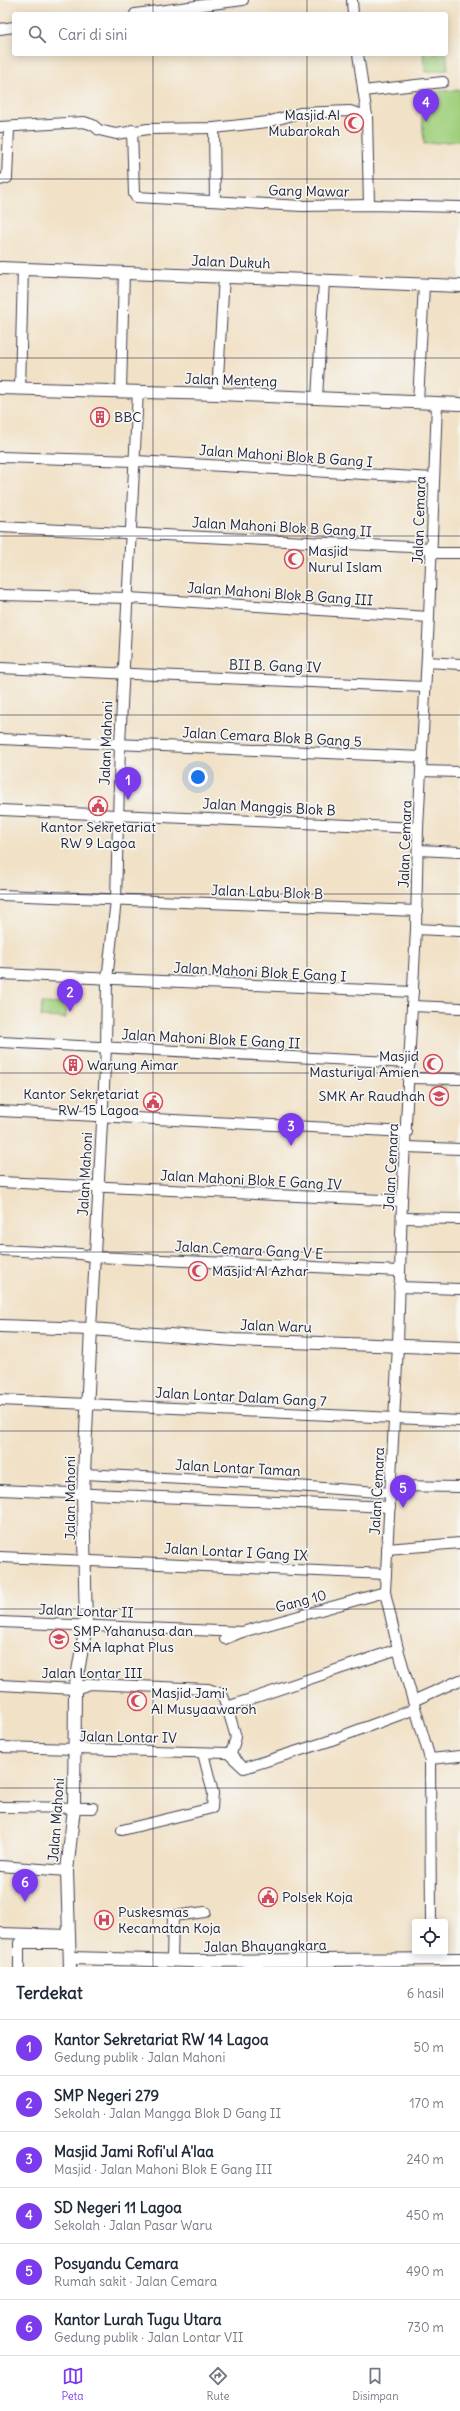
<!DOCTYPE html>
<html lang="id">
<head>
<meta charset="utf-8">
<style>
  body { margin:0; font-family:Delius,sans-serif; background:#f2f2f3; color:#1f2937 }
  .controls { position:absolute; right:12px; bottom:12px; display:grid; overflow:hidden; border-radius:4px; box-shadow:0 2px 10px #0003 }
  .controls button { width:36px; height:36px; display:grid; place-items:center; padding:0; border:0; border-bottom:1px solid #e0e1e3; background:#fff; color:#1f2937; font:20px sans-serif }
  .you { position:absolute; left:198px; top:777px; width:14px; height:14px; margin:-10px; border:3px solid #fff; border-radius:50%; background:#1a73e8; box-shadow:0 0 0 6px #1a73e833 }
  .badge { display:grid; place-items:center; width:26px; height:26px; border-radius:50%; background:#7c3aed; color:#fff; font-size:13px; font-weight:700 }
  .pin { position:absolute; translate:-50% -33px; filter:drop-shadow(0 1px 2px #0008) }
  .pin::after { content:''; position:absolute; top:21px; width:14px; height:12px; background:inherit; clip-path:polygon(0 0,100% 0,50% 100%) }
  .list { margin:0; padding:0; list-style:none }
  h2 { display:flex; justify-content:space-between; align-items:center; height:52px; margin:0; padding:0 16px; font-size:17px }
  h2 small { font-size:13px; font-weight:400; color:#747a83 }
  .list li { display:grid; grid-template-columns:26px 1fr auto; gap:12px; align-items:center; box-sizing:border-box; height:56px; padding:0 16px; border-top:1px solid #e0e1e3 }
  .list b { display:block; font-size:15px; white-space:nowrap }
  .list p { margin:0; font-size:13px; white-space:nowrap; color:#747a83 }
  .list em { font-size:13px; font-style:normal; color:#747a83 }
  .icon { flex:none; width:22px; height:22px; fill:none; stroke:currentColor; stroke-width:2; stroke-linecap:round; stroke-linejoin:round }
  .map { position:relative; flex:none; width:460px; height:1967px; overflow:hidden }
  .search { position:absolute; background:#fff; box-shadow:0 2px 10px #0003; left:12px; right:12px; top:12px; height:44px; display:flex; align-items:center; gap:10px; box-sizing:border-box; padding:0 14px; border-radius:4px; color:#747a83; font-size:15px }
  .sheet { height:388px; background:#fff }
  nav { display:flex; justify-content:space-around; align-items:center; box-sizing:border-box; height:56px; border-top:1px solid #e0e1e3; background:#fff; font-size:11px; color:#747a83 }
  nav a { display:grid; justify-items:center; gap:2px }
  nav .on { color:#7c3aed }
  .map>svg:first-child { display:block }
</style>
</head>
<body>
<div class="map">
<svg width="460" height="1967" viewBox="0 0 460 1967">
  <rect width="100%" height="100%" fill="#f6f6f2"/>
  <filter id="ink" filterUnits="userSpaceOnUse"><feTurbulence type="fractalNoise" baseFrequency=".025" numOctaves="2"/><feDisplacementMap in="SourceGraphic" scale="8" xChannelSelector="R" yChannelSelector="G"/><feConvolveMatrix kernelMatrix="1 2 1 2 8 2 1 2 1" color-interpolation-filters="sRGB"/></filter>
  <filter id="wash" filterUnits="userSpaceOnUse"><feTurbulence type="fractalNoise" baseFrequency=".012" numOctaves="4" result="noise"/><feDisplacementMap in="SourceGraphic" scale="16" xChannelSelector="R" yChannelSelector="G"/><feGaussianBlur stdDeviation="0.9" result="paint"/><feColorMatrix in="noise" values="0 0 0 0 0 0 0 0 0 0 0 0 0 0 0 0 0 1.4 0 .05"/><feComposite in="paint" operator="in"/></filter>
  <g filter="url(#wash)">
    <rect width="100%" height="100%" fill="#f1e1c6"/>
    <g fill="#a1d07d" stroke="#62795c">
      <path d="M 446,46 L 448,70 L 425,72 L 423,54 L 446,54 Z"/>
      <path d="M 460,90 L 460,141 L 424,144 L 422,115 L 429,114 L 427,92 Z"/>
      <path d="M 42,1003 L 66,1004 L 66,1018 L 41,1017 Z"/>
      <path d="M 432,1083 L 446,1083 L 445,1100 L 431,1100 Z"/>
    </g>
  </g>
  <g filter="url(#ink)">
    <g fill="none" stroke-linecap="round" stroke-linejoin="round">
      <g stroke="#413f50" stroke-width="12">
        <g id="minor">
          <path d="M 352,0 L 353,14"/>
          <path d="M 135,14 L 243,0"/>
          <path d="M 0,29 L 14,27"/>
          <path d="M 358,54 L 367,116 L 369,205"/>
          <path d="M 363,91 L 443,82"/>
          <path d="M 0,127 L 84,122 L 93,125 L 99,130 L 116,134 L 148,129 L 214,128 L 267,122 L 300,113 L 350,111 L 367,116"/>
          <path d="M 214,128 L 215,201"/>
          <path d="M 132,130 L 134,194 L 136,197 L 302,206 L 369,205 L 460,207"/>
          <path d="M 0,180 L 7,178 L 9,128"/>
          <path d="M 20,389 L 23,269"/>
          <path d="M 121,391 L 124,272"/>
          <path d="M 217,394 L 224,276"/>
          <path d="M 317,398 L 324,281"/>
          <path d="M 418,402 L 424,285"/>
          <path d="M 0,457 L 136,461 L 434,478"/>
          <path d="M 0,527 L 431,548"/>
          <path d="M 431,553 L 460,553"/>
          <path d="M 0,595 L 129,598 L 429,617"/>
          <path d="M 427,662 L 460,664"/>
          <path d="M 0,668 L 424,687"/>
          <path d="M 0,739 L 422,757"/>
          <path d="M 421,771 L 460,772"/>
          <path d="M 0,810 L 418,828"/>
          <path d="M 418,850 L 460,852"/>
          <path d="M 0,895 L 417,911"/>
          <path d="M 416,929 L 460,931"/>
          <path d="M 0,974 L 413,992"/>
          <path d="M 412,1006 L 460,1008"/>
          <path d="M 0,1042 L 410,1063"/>
          <path d="M 409,1078 L 460,1079"/>
          <path d="M 0,1111 L 407,1132"/>
          <path d="M 406,1147 L 460,1149"/>
          <path d="M 0,1182 L 402,1201"/>
          <path d="M 402,1218 L 460,1219"/>
          <path d="M 0,1250 L 80,1254 L 96,1257 L 400,1271"/>
          <path d="M 399,1287 L 460,1289"/>
          <path d="M 91,1329 L 106,1048 L 107,980 L 116,900 L 120,744 L 138,391"/>
          <path d="M 0,1400 L 460,1421"/>
          <path d="M 84,1474 L 242,1482 L 391,1493"/>
          <path d="M 392,1486 L 460,1487"/>
          <path d="M 0,1490 L 390,1507"/>
          <path d="M 387,1549 L 460,1543"/>
          <path d="M 0,1557 L 386,1574"/>
          <path d="M 0,1622 L 242,1632"/>
          <path d="M 225,1639 L 242,1632 L 385,1592"/>
          <path d="M 0,1685 L 75,1689 L 90,1684 L 208,1689 L 222,1694 L 227,1707 L 398,1649"/>
          <path d="M 413,1701 L 460,1680"/>
          <path d="M 227,1707 L 236,1737 L 231,1754"/>
          <path d="M 0,1747 L 228,1753 L 244,1768 L 326,1742 L 415,1709"/>
          <path d="M 430,1759 L 460,1756"/>
          <path d="M 0,1807 L 93,1808"/>
          <path d="M 122,1830 L 212,1808 L 213,1793 L 203,1753"/>
          <path d="M 0,1866 L 67,1871"/>
          <path d="M 431,1922 L 430,1759 L 398,1649 L 385,1592 L 398,1345 L 402,1201 L 416,929 L 418,828 L 429,617 L 437,403"/>
          <path d="M 0,1933 L 70,1935"/>
          <path d="M 172,1961 L 173,1916 L 205,1912"/>
          <path d="M 19,1967 L 19,1943 L 70,1943"/>
        </g>
      </g>
      <g stroke="#413f50" stroke-width="14">
        <g id="tertiary">
          <path d="M 0,268 L 460,286"/>
          <path d="M 0,388 L 217,394 L 460,404"/>
          <path d="M 0,1326 L 91,1329 L 234,1340 L 460,1348"/>
          <path d="M 70,1958 L 191,1961 L 460,1959"/>
          <path d="M 70,1967 L 67,1871 L 74,1808 L 75,1689 L 86,1625 L 83,1493 L 91,1329"/>
        </g>
      </g>
      <use href="#minor" stroke="#fff" stroke-width="10"/>
      <use href="#tertiary" stroke="#fff" stroke-width="12"/>
    </g>
  </g>
  <path fill="none" stroke="#22223b" stroke-width="1" stroke-opacity="0.55" d="M 153,0 L 153,14M 307,0 L 307,14M 153,54 L 153,1967M 307,54 L 307,1967M 0,179 L 460,179M 0,358 L 460,358M 0,536 L 460,536M 0,715 L 460,715M 0,894 L 460,894M 0,1073 L 460,1073M 0,1252 L 460,1252M 0,1431 L 460,1431M 0,1609 L 460,1609M 0,1788 L 460,1788"/>
  <defs>
    <g id="mosque-ring" transform="scale(1)"><circle r="9.5" fill="#f6f6f2" stroke="#d1495b" stroke-width="1.5"/><path d="M3.5-4.9A6 6 0 1 0 3.5 4.9A5 5 0 1 1 3.5-4.9Z" fill="#d1495b"/></g>
    <g id="building-ring" transform="scale(1)"><circle r="9.5" fill="#f6f6f2" stroke="#d1495b" stroke-width="1.5"/><path d="M-4-6H4V6H1V3H-1V6H-4ZM-2.5-4.3h1.7v1.8h-1.7ZM.8-4.3h1.7v1.8H.8ZM-2.5-1h1.7V.8h-1.7ZM.8-1h1.7V.8H.8Z" fill="#d1495b"/></g>
    <g id="civic-ring" transform="scale(1)"><circle r="9.5" fill="#f6f6f2" stroke="#d1495b" stroke-width="1.5"/><path d="M-.6-6.5H3V-4.5H.6V-3L4-1V1h2V6H-6V1h2V-1L-.6-3ZM-1.2 2.5V6h2.4V2.5Z" fill="#d1495b"/></g>
    <g id="school-ring" transform="scale(1)"><circle r="9.5" fill="#f6f6f2" stroke="#d1495b" stroke-width="1.5"/><path d="M0-5L7-2L0 1L-7-2ZM-4 1L0 2.5L4 1V4Q0 6-4 4Z" fill="#d1495b"/></g>
    <g id="hospital-ring" transform="scale(1)"><circle r="9.5" fill="#f6f6f2" stroke="#d1495b" stroke-width="1.5"/><path d="M-5-5h3v3.5h4V-5h3V5h-3V1.5h-4V5h-3Z" fill="#d1495b"/></g>
  </defs>
  <g fill-rule="evenodd">
    <use href="#mosque-ring" x="354" y="123"/>
    <use href="#building-ring" x="100" y="417"/>
    <use href="#mosque-ring" x="294" y="559"/>
    <use href="#civic-ring" x="98" y="806"/>
    <use href="#mosque-ring" x="433" y="1064"/>
    <use href="#building-ring" x="73" y="1065"/>
    <use href="#school-ring" x="439" y="1096"/>
    <use href="#civic-ring" x="153" y="1102"/>
    <use href="#mosque-ring" x="198" y="1271"/>
    <use href="#school-ring" x="59" y="1639"/>
    <use href="#mosque-ring" x="137" y="1701"/>
    <use href="#civic-ring" x="268" y="1897"/>
    <use href="#hospital-ring" x="104" y="1920"/>
  </g>
  <g text-anchor="middle" dominant-baseline="central" stroke-width="3.5" stroke-linejoin="round" paint-order="stroke">
    <g font-size="14" fill="#22223b" stroke="#f6f6f2" text-anchor="start">
      <text x="340" y="115" text-anchor="end">Masjid Al<tspan x="340" dy="16">Mubarokah</tspan></text>
      <text x="114" y="417">BBC</text>
      <text x="308" y="551">Masjid<tspan x="308" dy="16">Nurul Islam</tspan></text>
      <text x="98" y="827" text-anchor="middle">Kantor Sekretariat<tspan x="98" dy="16">RW 9 Lagoa</tspan></text>
      <text x="419" y="1056" text-anchor="end">Masjid<tspan x="419" dy="16">Masturiyal Amien</tspan></text>
      <text x="87" y="1065">Warung Aimar</text>
      <text x="139" y="1094" text-anchor="end">Kantor Sekretariat<tspan x="139" dy="16">RW 15 Lagoa</tspan></text>
      <text x="425" y="1096" text-anchor="end">SMK Ar Raudhah</text>
      <text x="212" y="1271">Masjid Al Azhar</text>
      <text x="73" y="1631">SMP Yahanusa dan<tspan x="73" dy="16">SMA laphat Plus</tspan></text>
      <text x="151" y="1693">Masjid Jami'<tspan x="151" dy="16">Al Musyaawaroh</tspan></text>
      <text x="282" y="1897">Polsek Koja</text>
      <text x="118" y="1912">Puskesmas<tspan x="118" dy="16">Kecamatan Koja</tspan></text>
    </g>
    <g font-size="14" fill="#22223b" stroke="#f6f6f2">
      <text transform="translate(309 191) rotate(1)">Gang Mawar</text>
      <text transform="translate(231 262) rotate(2)">Jalan Dukuh</text>
      <text transform="translate(231 380) rotate(2)">Jalan Menteng</text>
      <text transform="translate(286 456) rotate(4)">Jalan Mahoni Blok B Gang I</text>
      <text transform="translate(419 520) rotate(-88)">Jalan Cemara</text>
      <text transform="translate(282 527) rotate(3)">Jalan Mahoni Blok B Gang II</text>
      <text transform="translate(280 594) rotate(4)">Jalan Mahoni Blok B Gang III</text>
      <text transform="translate(275 666) rotate(2)">BII B. Gang IV</text>
      <text transform="translate(272 737) rotate(3)">Jalan Cemara Blok B Gang 5</text>
      <text transform="translate(106 743) rotate(-88)">Jalan Mahoni</text>
      <text transform="translate(269 807) rotate(3)">Jalan Manggis Blok B</text>
      <text transform="translate(405 844) rotate(-88)">Jalan Cemara</text>
      <text transform="translate(267 892) rotate(2)">Jalan Labu Blok B</text>
      <text transform="translate(260 972) rotate(3)">Jalan Mahoni Blok E Gang I</text>
      <text transform="translate(211 1039) rotate(3)">Jalan Mahoni Blok E Gang II</text>
      <text transform="translate(391 1167) rotate(-87)">Jalan Cemara</text>
      <text transform="translate(85 1174) rotate(-87)">Jalan Mahoni</text>
      <text transform="translate(251 1180) rotate(3)">Jalan Mahoni Blok E Gang IV</text>
      <text transform="translate(249 1250) rotate(3)">Jalan Cemara Gang V E</text>
      <text transform="translate(276 1326) rotate(2)">Jalan Waru</text>
      <text transform="translate(241 1397) rotate(3)">Jalan Lontar Dalam Gang 7</text>
      <text transform="translate(238 1468) rotate(3)">Jalan Lontar Taman</text>
      <text transform="translate(377 1491) rotate(-87)">Jalan Cemara</text>
      <text transform="translate(70 1498) rotate(-90)">Jalan Mahoni</text>
      <text transform="translate(236 1552) rotate(3)">Jalan Lontar I Gang IX</text>
      <text transform="translate(301 1601) rotate(-15)">Gang 10</text>
      <text transform="translate(86 1611) rotate(2)">Jalan Lontar II</text>
      <text x="92" y="1673">Jalan Lontar III</text>
      <text transform="translate(128 1737) rotate(1)">Jalan Lontar IV</text>
      <text transform="translate(56 1820) rotate(-86)">Jalan Mahoni</text>
      <text transform="translate(265 1946) rotate(-1)">Jalan Bhayangkara</text>
    </g>
  </g>
</svg>
<div class="controls">
<button><svg class="icon" aria-label="locate" viewBox="0 0 24 24"><circle cx="12" cy="12" r="6"/><path d="M12 2v4M12 18v4M2 12h4M18 12h4"/></svg></button>
</div>
<div class="you"></div>
<div class="pin badge" style="left:128px;top:800px">1</div>
<div class="pin badge" style="left:70px;top:1012px">2</div>
<div class="pin badge" style="left:291px;top:1146px">3</div>
<div class="pin badge" style="left:426px;top:122px">4</div>
<div class="pin badge" style="left:403px;top:1508px">5</div>
<div class="pin badge" style="left:25px;top:1902px">6</div>
<div class="search"><svg class="icon" aria-label="search" viewBox="0 0 24 24"><circle cx="10" cy="10" r="6"/><path d="M15 15l6 6"/></svg>Cari di sini</div>
</div>
<section class="sheet">
<h2>Terdekat<small>6 hasil</small></h2>
<ul class="list">
<li><span class="badge">1</span><div><b>Kantor Sekretariat RW 14 Lagoa</b><p>Gedung publik · Jalan Mahoni</p></div><em>50 m</em></li>
<li><span class="badge">2</span><div><b>SMP Negeri 279</b><p>Sekolah · Jalan Mangga Blok D Gang II</p></div><em>170 m</em></li>
<li><span class="badge">3</span><div><b>Masjid Jami Rofi'ul A'laa</b><p>Masjid · Jalan Mahoni Blok E Gang III</p></div><em>240 m</em></li>
<li><span class="badge">4</span><div><b>SD Negeri 11 Lagoa</b><p>Sekolah · Jalan Pasar Waru</p></div><em>450 m</em></li>
<li><span class="badge">5</span><div><b>Posyandu Cemara</b><p>Rumah sakit · Jalan Cemara</p></div><em>490 m</em></li>
<li><span class="badge">6</span><div><b>Kantor Lurah Tugu Utara</b><p>Gedung publik · Jalan Lontar VII</p></div><em>730 m</em></li>
</ul>
</section>
<nav>
<a class="on"><svg class="icon" aria-label="map" viewBox="0 0 24 24"><path d="M3 6l6-2 6 2 6-2v14l-6 2-6-2-6 2zM9 4v14M15 6v14"/></svg>Peta</a>
<a><svg class="icon" aria-label="directions" viewBox="0 0 24 24"><path d="M12 3l9 9-9 9-9-9zM9 14v-3h6M13 9l2 2-2 2"/></svg>Rute</a>
<a><svg class="icon" aria-label="saved" viewBox="0 0 24 24"><path d="M7 4h10v16l-5-4-5 4z"/></svg>Disimpan</a>
</nav>
</body>
</html>
